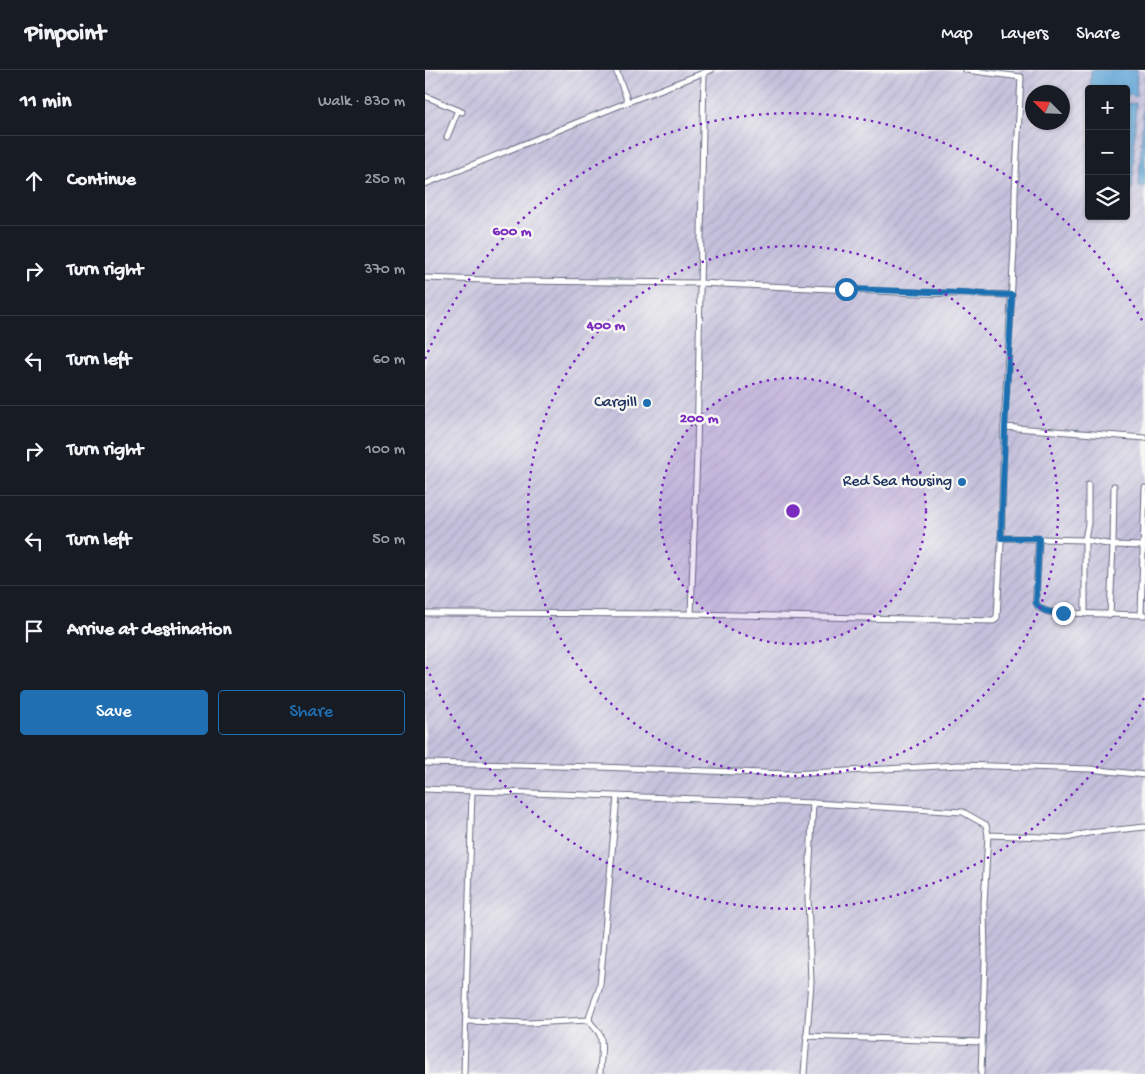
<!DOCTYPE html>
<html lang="en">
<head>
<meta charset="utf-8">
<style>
  body { margin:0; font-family:"Gochi Hand",sans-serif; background:#242831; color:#f1f3f6 }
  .controls { position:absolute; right:15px; top:15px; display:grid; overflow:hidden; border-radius:5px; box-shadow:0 1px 4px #0004 }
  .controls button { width:45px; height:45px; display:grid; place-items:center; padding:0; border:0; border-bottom:1px solid #363941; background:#171b24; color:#f1f3f6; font:25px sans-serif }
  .compass { position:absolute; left:600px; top:15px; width:45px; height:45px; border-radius:50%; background:#171b24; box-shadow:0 1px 4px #0004; rotate:294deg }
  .stop { position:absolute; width:15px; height:15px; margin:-11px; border:4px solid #1f6fb2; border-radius:50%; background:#fff }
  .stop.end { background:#1f6fb2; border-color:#fff; box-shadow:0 1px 5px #0008 }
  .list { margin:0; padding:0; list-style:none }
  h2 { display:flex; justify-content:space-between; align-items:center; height:65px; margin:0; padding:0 20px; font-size:21px }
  h2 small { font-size:16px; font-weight:400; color:#9ea1a6 }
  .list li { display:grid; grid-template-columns:32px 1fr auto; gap:15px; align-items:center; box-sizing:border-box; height:90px; padding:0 20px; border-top:1px solid #363941 }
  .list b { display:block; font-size:19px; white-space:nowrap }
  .list em { font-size:16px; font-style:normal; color:#9ea1a6 }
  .actions { display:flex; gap:10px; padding:15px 20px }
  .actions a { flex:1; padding:11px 0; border:1px solid #1f6fb2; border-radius:5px; text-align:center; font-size:18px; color:#1f6fb2 }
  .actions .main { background:#1f6fb2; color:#fff }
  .icon { flex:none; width:28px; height:28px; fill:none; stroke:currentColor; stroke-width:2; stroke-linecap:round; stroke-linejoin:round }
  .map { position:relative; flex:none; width:720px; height:1004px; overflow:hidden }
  header { display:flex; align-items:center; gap:30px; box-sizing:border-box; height:70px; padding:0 25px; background:#171b24; border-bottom:1px solid #363941 }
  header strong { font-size:24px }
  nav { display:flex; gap:28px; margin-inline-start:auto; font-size:18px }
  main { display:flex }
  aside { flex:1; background:#171b24 }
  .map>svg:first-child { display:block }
</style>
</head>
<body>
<header>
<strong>Pinpoint</strong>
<nav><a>Map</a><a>Layers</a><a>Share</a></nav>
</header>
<main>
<aside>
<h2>11 min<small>Walk · 830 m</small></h2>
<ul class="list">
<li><svg class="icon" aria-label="ahead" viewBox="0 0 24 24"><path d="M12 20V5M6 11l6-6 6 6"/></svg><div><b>Continue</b></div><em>250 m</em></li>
<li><svg class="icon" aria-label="right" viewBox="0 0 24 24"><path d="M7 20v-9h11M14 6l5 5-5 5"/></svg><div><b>Turn right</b></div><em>370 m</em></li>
<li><svg class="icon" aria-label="left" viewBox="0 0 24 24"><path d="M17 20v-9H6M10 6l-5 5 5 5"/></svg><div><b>Turn left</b></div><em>60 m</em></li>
<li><svg class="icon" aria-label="right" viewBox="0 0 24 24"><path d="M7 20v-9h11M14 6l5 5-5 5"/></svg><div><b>Turn right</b></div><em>100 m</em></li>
<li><svg class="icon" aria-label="left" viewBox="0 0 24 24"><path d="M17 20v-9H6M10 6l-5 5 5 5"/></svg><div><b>Turn left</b></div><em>50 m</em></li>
<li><svg class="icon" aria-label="arrive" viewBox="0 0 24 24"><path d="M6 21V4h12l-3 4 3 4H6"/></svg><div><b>Arrive at destination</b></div></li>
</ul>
<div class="actions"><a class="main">Save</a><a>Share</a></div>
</aside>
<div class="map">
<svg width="720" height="1004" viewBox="0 0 720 1004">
  <defs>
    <pattern id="industrial-furrows" width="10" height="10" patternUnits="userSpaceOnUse" patternTransform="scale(1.25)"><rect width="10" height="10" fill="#c4c0db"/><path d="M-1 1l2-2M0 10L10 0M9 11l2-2" fill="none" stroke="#a8a5be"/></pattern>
  </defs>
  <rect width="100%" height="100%" fill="#f6f6f2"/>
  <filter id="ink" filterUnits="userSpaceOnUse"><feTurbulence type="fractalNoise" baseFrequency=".02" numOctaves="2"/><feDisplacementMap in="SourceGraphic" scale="10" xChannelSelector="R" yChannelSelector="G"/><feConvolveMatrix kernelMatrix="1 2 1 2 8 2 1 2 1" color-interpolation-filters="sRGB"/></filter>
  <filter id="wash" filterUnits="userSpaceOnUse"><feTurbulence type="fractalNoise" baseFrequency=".0096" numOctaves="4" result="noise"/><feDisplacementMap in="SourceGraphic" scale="20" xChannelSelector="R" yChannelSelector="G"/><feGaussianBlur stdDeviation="1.12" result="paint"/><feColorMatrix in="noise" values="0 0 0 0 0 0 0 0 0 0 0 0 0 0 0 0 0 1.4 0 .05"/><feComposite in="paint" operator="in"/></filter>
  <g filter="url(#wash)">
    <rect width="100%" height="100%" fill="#f4dfc4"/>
    <path fill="url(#industrial-furrows)" fill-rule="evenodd" d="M 0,0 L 720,0 L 720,1004 L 0,1004 ZM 664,19 L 701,19 L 701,146 L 664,146 ZM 608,22 L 638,22 L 638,52 L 608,52 Z"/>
    <g fill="#62a5d6" stroke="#3e6a9a">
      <path d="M 666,0 L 712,0 L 711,26 L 701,25 L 701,19 L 665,19 Z"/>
      <path d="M 720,5 L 720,117 L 714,117 Z"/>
      <path d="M 711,33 L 707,119 L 701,119 L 701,34 Z"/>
    </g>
  </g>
  <g filter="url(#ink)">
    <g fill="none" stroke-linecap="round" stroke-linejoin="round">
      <g stroke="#676d82" stroke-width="7">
        <g id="minor">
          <path d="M 191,0 L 203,32"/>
          <path d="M 0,26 L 37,42"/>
          <path d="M 22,67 L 33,40"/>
          <path d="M 0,114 L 203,32 L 286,0"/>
          <path d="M 0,208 L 90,211 L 275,213 L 493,223 L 587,225"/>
          <path d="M 579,357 L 720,368"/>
          <path d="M 576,468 L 660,470 L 688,475 L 720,476"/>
          <path d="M 614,468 L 611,523 L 611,533 L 614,538 L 624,542 L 638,543 L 720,545"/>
          <path d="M 0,543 L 266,544 L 568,551 L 570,550 L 572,547 L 576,474 L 579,357 L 589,179 L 590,122 L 596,7 L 541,0"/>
          <path d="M 266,544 L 272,384 L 279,3"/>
          <path d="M 660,544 L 660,470 L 663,453 L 663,415"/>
          <path d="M 685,545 L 688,475 L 689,416"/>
          <path d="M 716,545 L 720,418"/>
          <path d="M 0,693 L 174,697 L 366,704 L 534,695 L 665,699 L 720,705"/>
          <path d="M 0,719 L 47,721"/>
          <path d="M 41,951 L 104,953 L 164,950"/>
          <path d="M 381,966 L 557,972"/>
          <path d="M 39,1004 L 47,721 L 388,733 L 538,742 L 561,755 L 563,765 L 642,768 L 663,763 L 720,757"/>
          <path d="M 175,1004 C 175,993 179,972 174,963 C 171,959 167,955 164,950 C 165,938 173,927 175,915 L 192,727"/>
          <path d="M 379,1004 L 386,912 L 383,828 L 388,733"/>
          <path d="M 556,1004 L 560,889 L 559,833 L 563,765"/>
        </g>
      </g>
      <use href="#minor" stroke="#fff" stroke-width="5"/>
    </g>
  </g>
  <g fill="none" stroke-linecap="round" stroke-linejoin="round" filter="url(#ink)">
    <path stroke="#1f6fb2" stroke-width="6" d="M 421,219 L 587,225 L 580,357 L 576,468 L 614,468 L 611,533 C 617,543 627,542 638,543"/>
  </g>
  <circle cx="368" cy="441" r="133" fill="#7b2cbf" fill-opacity=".12"/>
  <g fill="none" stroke="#7b2cbf" stroke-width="2.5" stroke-dasharray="2.5 5">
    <circle cx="368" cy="441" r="133"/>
    <circle cx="368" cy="441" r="265"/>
    <path d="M719 628A398 398 0 0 1 0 593M0 289A398 398 0 0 1 719 254"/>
  </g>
  <g fill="#1f6fb2" stroke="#f6f6f2" stroke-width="2">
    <circle cx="222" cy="333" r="5"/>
    <circle cx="537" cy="412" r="5"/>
  </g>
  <g text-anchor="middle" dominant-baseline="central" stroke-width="5" stroke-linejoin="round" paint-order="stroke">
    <g font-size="16" fill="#1b2f5e" stroke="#f6f6f2" text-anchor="end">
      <text x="212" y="333">Cargill</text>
      <text x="527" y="412">Red Sea Housing</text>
    </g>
  </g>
  <circle cx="368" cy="441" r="8" fill="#7b2cbf" stroke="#f6f6f2" stroke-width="2.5"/>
  <g font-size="15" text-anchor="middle" font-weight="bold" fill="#7b2cbf" stroke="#f6f6f2" stroke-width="5" stroke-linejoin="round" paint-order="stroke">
    <text x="87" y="165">600 m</text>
    <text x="181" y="259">400 m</text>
    <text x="274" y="352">200 m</text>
  </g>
</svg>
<div class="controls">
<button>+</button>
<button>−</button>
<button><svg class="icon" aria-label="layers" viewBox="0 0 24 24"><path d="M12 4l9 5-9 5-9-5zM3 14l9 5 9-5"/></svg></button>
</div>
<svg class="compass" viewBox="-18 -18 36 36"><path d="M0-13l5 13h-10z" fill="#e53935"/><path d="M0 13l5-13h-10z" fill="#9ea1a6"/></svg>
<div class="stop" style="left:421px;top:219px"></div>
<div class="stop end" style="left:638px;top:543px"></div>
</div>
</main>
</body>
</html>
